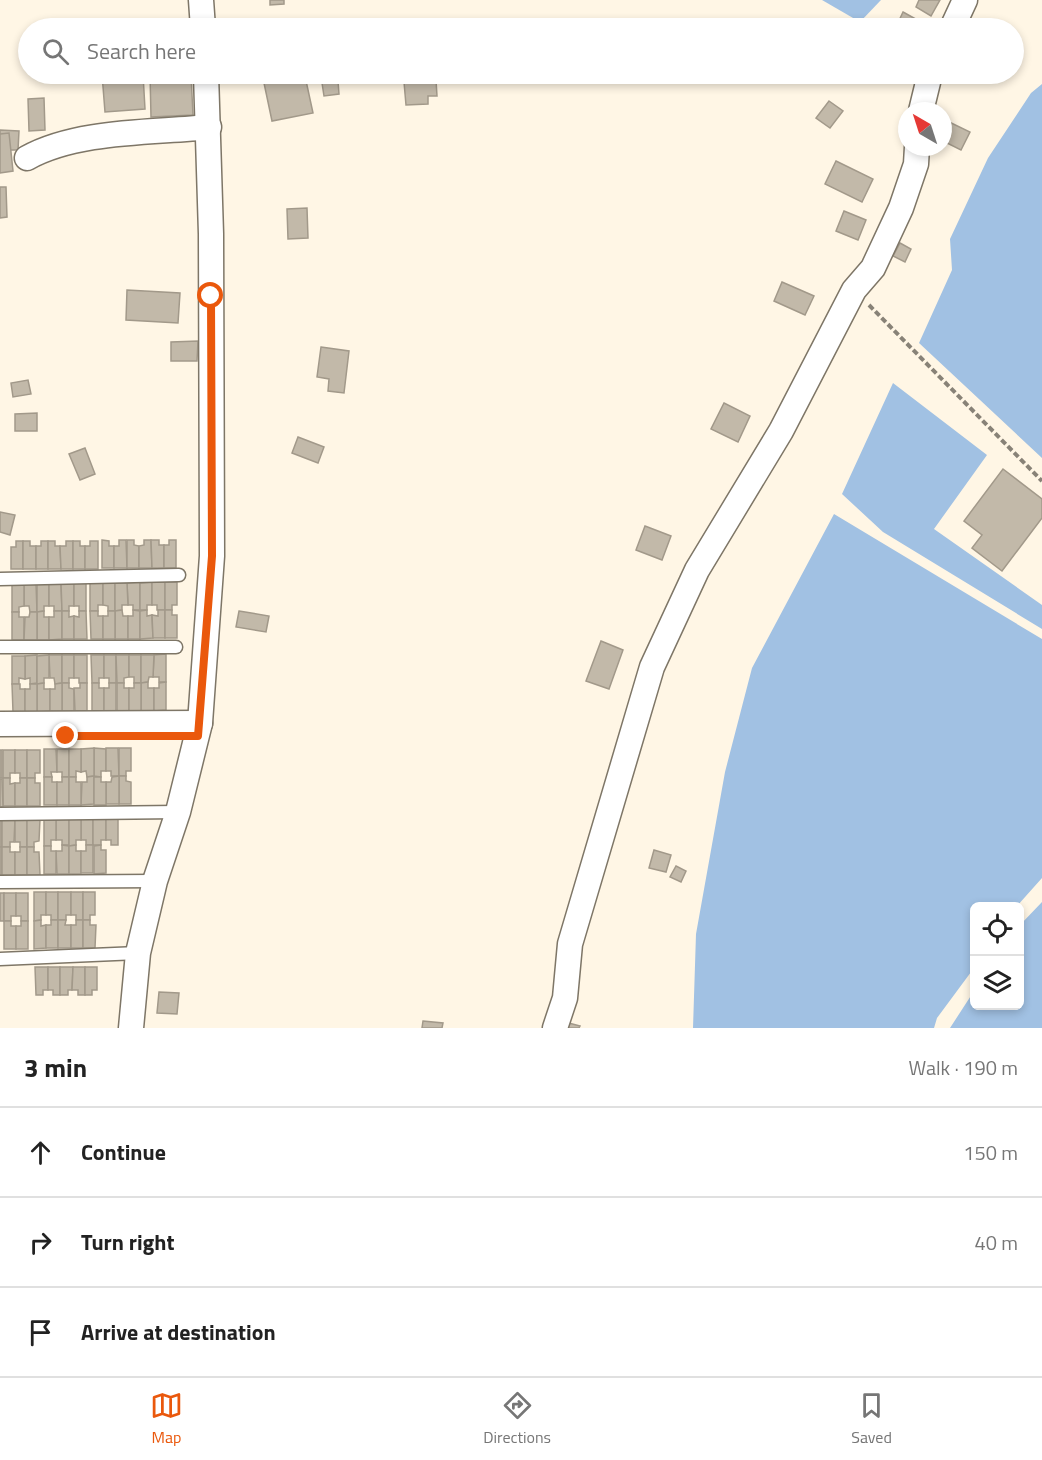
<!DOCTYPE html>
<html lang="en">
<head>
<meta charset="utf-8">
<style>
  body { margin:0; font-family:"Titillium Web",sans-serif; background:#f6f6f6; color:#222 }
  .controls { position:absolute; right:18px; bottom:18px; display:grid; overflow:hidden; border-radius:9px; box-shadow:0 3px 9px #0003 }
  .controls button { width:54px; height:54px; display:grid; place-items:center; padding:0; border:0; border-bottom:2px solid #e0e0e0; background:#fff; color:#222; font:30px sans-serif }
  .compass { position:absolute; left:898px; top:102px; width:54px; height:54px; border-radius:50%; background:#fff; box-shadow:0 3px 9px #0003; rotate:321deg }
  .stop { position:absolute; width:18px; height:18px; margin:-14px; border:4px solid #ea580c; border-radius:50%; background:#fff }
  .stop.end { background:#ea580c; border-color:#fff; box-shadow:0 2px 6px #0008 }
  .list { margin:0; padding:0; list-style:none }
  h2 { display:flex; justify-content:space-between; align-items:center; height:78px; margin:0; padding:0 24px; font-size:26px }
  h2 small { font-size:20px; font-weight:400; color:#767676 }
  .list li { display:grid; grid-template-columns:39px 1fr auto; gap:18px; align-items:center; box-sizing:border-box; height:90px; padding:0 24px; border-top:2px solid #e0e0e0 }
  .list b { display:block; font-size:22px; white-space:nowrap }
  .list em { font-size:20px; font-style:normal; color:#767676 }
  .icon { flex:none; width:33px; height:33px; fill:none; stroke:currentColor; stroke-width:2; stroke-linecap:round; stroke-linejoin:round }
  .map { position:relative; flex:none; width:1042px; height:1028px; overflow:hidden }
  .search { position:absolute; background:#fff; box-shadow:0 3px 9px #0003; left:18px; right:18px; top:18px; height:66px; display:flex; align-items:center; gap:15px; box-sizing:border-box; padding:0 21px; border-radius:33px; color:#767676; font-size:22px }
  .sheet { height:348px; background:#fff }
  nav { display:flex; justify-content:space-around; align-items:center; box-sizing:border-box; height:84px; border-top:2px solid #e0e0e0; background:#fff; font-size:16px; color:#767676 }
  nav a { display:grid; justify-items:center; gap:3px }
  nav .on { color:#ea580c }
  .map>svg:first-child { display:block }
</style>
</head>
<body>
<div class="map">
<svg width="1042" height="1028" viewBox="0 0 1042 1028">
  <rect width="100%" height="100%" fill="#fff6e5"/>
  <g fill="#a1c1e3">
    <path d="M 822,0 L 881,0 L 860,22 Z"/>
    <path d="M 1042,84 L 1042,458 L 919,343 L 952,270 L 950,239 L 988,158 L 1031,93 Z"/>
    <path d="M 893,383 L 987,455 L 934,529 L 1042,605 L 1042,629 L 883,532 L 842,494 Z"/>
    <path d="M 834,514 L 1042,639 L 1042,878 L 1017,906 L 974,906 L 974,968 L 937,1018 L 934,1028 L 693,1028 L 696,934 L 725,772 L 752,668 Z"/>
    <path d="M 1042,902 L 1042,1028 L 950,1028 L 974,991 L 974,1006 L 1020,1006 L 1020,925 Z"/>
  </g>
  <g fill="#c2b9a9" stroke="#a2998a" stroke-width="1.5">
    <path d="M 270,0 L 284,0 L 284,4 L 270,5 Z"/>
    <path d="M 919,0 L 940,0 L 931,16 L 916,7 Z"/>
    <path d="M 903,12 L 923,23 L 920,28 L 903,28 L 897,25 Z"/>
    <path d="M 282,23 L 283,28 L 257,28 Z"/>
    <path d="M 102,74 L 143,74 L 145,109 L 105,112 Z"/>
    <path d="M 150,74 L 191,74 L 193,115 L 151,117 Z"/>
    <path d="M 272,74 L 305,74 L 305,76 L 274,82 Z"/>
    <path d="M 305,76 L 313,113 L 272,121 L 264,83 Z"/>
    <path d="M 436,80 L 437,96 L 428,96 L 428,104 L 406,105 L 404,82 Z"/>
    <path d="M 338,81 L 339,94 L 324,96 L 322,83 Z"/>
    <path d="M 44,98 L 45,130 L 29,131 L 28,99 Z"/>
    <path d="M 829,101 L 843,111 L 830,128 L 816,118 Z"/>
    <path d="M 943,119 L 970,132 L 961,150 L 943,141 Z"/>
    <path d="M 0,130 L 19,131 L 18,150 L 0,150 Z"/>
    <path d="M 9,133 L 13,171 L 0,173 L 0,134 Z"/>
    <path d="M 836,161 L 873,179 L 862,202 L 825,184 Z"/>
    <path d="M 0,187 L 6,187 L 7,217 L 0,218 Z"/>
    <path d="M 307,208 L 308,238 L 288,239 L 287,209 Z"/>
    <path d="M 844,211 L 866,220 L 858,240 L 836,231 Z"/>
    <path d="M 900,243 L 911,249 L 905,262 L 893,256 Z"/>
    <path d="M 782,282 L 814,296 L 805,315 L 774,301 Z"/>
    <path d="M 127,290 L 180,293 L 178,323 L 126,320 Z"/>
    <path d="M 198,341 L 197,361 L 171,361 L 171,342 Z"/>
    <path d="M 321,347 L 349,351 L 344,393 L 328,391 L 329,379 L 317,377 Z"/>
    <path d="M 28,380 L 31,394 L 13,397 L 11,383 Z"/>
    <path d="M 724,403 L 750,416 L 738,442 L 711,429 Z"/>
    <path d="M 37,413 L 37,431 L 15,431 L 15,414 Z"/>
    <path d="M 298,437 L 324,447 L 318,463 L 292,453 Z"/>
    <path d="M 85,448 L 95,474 L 80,480 L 69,454 Z"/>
    <path d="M 1003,469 L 1042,499 L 1042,518 L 1002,571 L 972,548 L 982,535 L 964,521 Z"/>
    <path d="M 0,512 L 15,515 L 10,535 L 0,532 Z"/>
    <path d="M 645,526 L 671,536 L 662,560 L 636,550 Z"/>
    <path d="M 102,540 L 109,541 L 109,546 L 114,546 L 114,568 L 102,568 Z"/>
    <path d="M 119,540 L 126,540 L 127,568 L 114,568 L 114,546 L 119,546 Z"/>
    <path d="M 127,540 L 134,540 L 134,545 L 139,546 L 139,568 L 127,568 Z"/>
    <path d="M 144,540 L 151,540 L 152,568 L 139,568 L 139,546 L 144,545 Z"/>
    <path d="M 151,540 L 159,540 L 159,545 L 164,545 L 164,568 L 152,568 Z"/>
    <path d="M 169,540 L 176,540 L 176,568 L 164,568 L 164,545 L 169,545 Z"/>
    <path d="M 16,541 L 23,541 L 23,569 L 11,569 L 11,547 L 16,547 Z"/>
    <path d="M 23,541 L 30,541 L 30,546 L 36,546 L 36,569 L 23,569 Z"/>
    <path d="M 41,541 L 48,541 L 48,569 L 36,569 L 36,546 L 41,546 Z"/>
    <path d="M 48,541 L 55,541 L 55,546 L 60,546 L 61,569 L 48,569 Z"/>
    <path d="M 66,541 L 73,541 L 73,569 L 61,569 L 60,546 L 66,546 Z"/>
    <path d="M 73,541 L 80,541 L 80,546 L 85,546 L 85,569 L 73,569 Z"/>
    <path d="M 90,541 L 98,541 L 98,569 L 85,569 L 85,546 L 90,546 Z"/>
    <path d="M 140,582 L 140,610 L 133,610 L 133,605 L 128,605 L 127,583 Z"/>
    <path d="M 152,582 L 152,605 L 147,605 L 147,610 L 140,610 L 140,583 Z"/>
    <path d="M 152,582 L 165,582 L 165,610 L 157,610 L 157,605 L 152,605 Z"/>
    <path d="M 165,582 L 177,582 L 177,605 L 172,605 L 172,610 L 165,610 Z"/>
    <path d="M 36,583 L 37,612 L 30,612 L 29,606 L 24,606 L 24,584 Z"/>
    <path d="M 37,583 L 49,584 L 49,606 L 44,606 L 44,611 L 37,612 Z"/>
    <path d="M 61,583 L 62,611 L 54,611 L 54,606 L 49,606 L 49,584 Z"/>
    <path d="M 61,583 L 74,583 L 74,606 L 69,606 L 69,611 L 62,611 Z"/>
    <path d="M 74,583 L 86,583 L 86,611 L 79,611 L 79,606 L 74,606 Z"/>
    <path d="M 90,583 L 103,583 L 103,605 L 98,605 L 98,611 L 90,611 Z"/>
    <path d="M 103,583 L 115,583 L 115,611 L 108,611 L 108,606 L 103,605 Z"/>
    <path d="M 115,583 L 127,583 L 128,605 L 122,605 L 122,610 L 115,611 Z"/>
    <path d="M 12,584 L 24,584 L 24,606 L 19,607 L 19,612 L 12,612 Z"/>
    <path d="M 122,610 L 123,616 L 128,616 L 128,639 L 115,639 L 115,611 Z"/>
    <path d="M 133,610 L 140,611 L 140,639 L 128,639 L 128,616 L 133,616 Z"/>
    <path d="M 147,610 L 147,616 L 152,615 L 153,638 L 140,639 L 140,611 Z"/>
    <path d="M 158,610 L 165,610 L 165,638 L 153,638 L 152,615 L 158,616 Z"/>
    <path d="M 165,610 L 172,610 L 172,615 L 177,615 L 177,638 L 165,638 Z"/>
    <path d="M 44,611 L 44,617 L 49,617 L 49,640 L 37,640 L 37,612 Z"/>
    <path d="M 54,611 L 62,611 L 62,639 L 49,640 L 49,617 L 54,617 Z"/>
    <path d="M 62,611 L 69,611 L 69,617 L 74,616 L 74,639 L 62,639 Z"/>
    <path d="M 79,611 L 86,611 L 87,639 L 74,639 L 74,616 L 79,617 Z"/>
    <path d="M 90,611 L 98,611 L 98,616 L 103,616 L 103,639 L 91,639 Z"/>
    <path d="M 108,611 L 115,611 L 115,639 L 103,639 L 103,616 L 108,616 Z"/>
    <path d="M 239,611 L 269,616 L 266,632 L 236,627 Z"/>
    <path d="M 12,612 L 19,612 L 19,617 L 24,617 L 24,640 L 12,640 Z"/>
    <path d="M 30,612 L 37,612 L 37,640 L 24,640 L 25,617 L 29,617 Z"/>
    <path d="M 601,641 L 623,650 L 609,689 L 586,681 Z"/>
    <path d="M 166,654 L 166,682 L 159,682 L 159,677 L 153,677 L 154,655 Z"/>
    <path d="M 37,655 L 37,683 L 30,684 L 30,678 L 25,679 L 25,656 Z"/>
    <path d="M 49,655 L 62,655 L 62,683 L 55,684 L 54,678 L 50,678 Z"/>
    <path d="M 49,655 L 49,678 L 44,678 L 44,683 L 37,684 L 37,656 Z"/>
    <path d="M 62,655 L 74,655 L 74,678 L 69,678 L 69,683 L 62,683 Z"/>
    <path d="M 74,655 L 87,655 L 87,683 L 79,683 L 79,678 L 74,678 Z"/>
    <path d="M 91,655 L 104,655 L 104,678 L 99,678 L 99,683 L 92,683 Z"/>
    <path d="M 104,655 L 116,655 L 116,683 L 109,683 L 109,678 L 104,678 Z"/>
    <path d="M 116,655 L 129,655 L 129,677 L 124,678 L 124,683 L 117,683 Z"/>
    <path d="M 129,655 L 141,655 L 141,683 L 134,683 L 134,677 L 129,677 Z"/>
    <path d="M 141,655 L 154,655 L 153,677 L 149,677 L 148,682 L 141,683 Z"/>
    <path d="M 12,656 L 25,656 L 25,679 L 19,678 L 19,684 L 12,684 Z"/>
    <path d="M 148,682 L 148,688 L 154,688 L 154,711 L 141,711 L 141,683 Z"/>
    <path d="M 166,682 L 166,710 L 154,711 L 154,688 L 159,688 L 159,683 Z"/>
    <path d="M 44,683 L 44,689 L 50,689 L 50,711 L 37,712 L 37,684 Z"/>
    <path d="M 62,683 L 69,683 L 69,688 L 74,689 L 74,711 L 62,711 Z"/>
    <path d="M 62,683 L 62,711 L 50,711 L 50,689 L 55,689 L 55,684 Z"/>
    <path d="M 80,683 L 87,683 L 87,711 L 75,711 L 74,688 L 80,688 Z"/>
    <path d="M 92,683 L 99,683 L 99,688 L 104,688 L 104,711 L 92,711 Z"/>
    <path d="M 109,683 L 116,683 L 116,711 L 104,711 L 104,688 L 109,688 Z"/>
    <path d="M 117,683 L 124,683 L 124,688 L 129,688 L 129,711 L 117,711 Z"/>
    <path d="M 134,683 L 141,683 L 141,711 L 129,711 L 129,688 L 134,688 Z"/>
    <path d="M 12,684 L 20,684 L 20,689 L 25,689 L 25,712 L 13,712 Z"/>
    <path d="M 30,684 L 37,684 L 37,712 L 25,712 L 25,689 L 30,689 Z"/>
    <path d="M 94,748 L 106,749 L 106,771 L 101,771 L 101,777 L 94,776 Z"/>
    <path d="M 94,748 L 94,776 L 87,777 L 86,771 L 81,772 L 81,749 Z"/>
    <path d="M 106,748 L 118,748 L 119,776 L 111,776 L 111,771 L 106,771 Z"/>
    <path d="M 119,748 L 131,748 L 131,771 L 126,771 L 126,776 L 119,776 Z"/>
    <path d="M 44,749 L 56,749 L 57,772 L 51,772 L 52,777 L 44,777 Z"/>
    <path d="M 57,749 L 69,749 L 69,777 L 62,777 L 62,772 L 57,772 Z"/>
    <path d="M 69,749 L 81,749 L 81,772 L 76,771 L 76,777 L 69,777 Z"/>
    <rect x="0" y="750" width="2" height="28"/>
    <path d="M 3,750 L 15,750 L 15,773 L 10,773 L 10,778 L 3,778 Z"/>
    <path d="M 15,750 L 27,750 L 27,778 L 20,778 L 20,773 L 15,773 Z"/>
    <path d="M 27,750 L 40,750 L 40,773 L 35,773 L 35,778 L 27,778 Z"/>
    <path d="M 94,776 L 94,804 L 81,805 L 82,782 L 87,782 L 87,777 Z"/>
    <path d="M 119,776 L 126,776 L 126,781 L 131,782 L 131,804 L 119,804 Z"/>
    <path d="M 119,776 L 119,804 L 106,804 L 106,782 L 111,782 L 112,777 Z"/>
    <path d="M 44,777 L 52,777 L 52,782 L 57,782 L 57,805 L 44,805 Z"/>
    <path d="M 62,777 L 69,777 L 69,805 L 57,805 L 57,782 L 62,782 Z"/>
    <path d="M 69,777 L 76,777 L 76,782 L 81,782 L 81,805 L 69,805 Z"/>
    <path d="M 94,777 L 101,777 L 101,782 L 106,782 L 106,805 L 94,805 Z"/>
    <path d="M 3,778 L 10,778 L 10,784 L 15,783 L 15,806 L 3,806 Z"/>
    <path d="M 20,778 L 27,778 L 27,806 L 15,806 L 15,783 L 20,783 Z"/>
    <path d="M 27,778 L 35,778 L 35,783 L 40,783 L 40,806 L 27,806 Z"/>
    <path d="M 0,779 L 2,779 L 3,807 L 0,807 Z"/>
    <path d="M 69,817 L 69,845 L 62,845 L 62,840 L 56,840 L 56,818 Z"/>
    <path d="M 81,817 L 93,817 L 93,845 L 86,845 L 86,840 L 81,840 Z"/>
    <path d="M 93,817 L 106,817 L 106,840 L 101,840 L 101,845 L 93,845 Z"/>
    <path d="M 106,817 L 118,817 L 118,845 L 111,845 L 111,840 L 106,840 Z"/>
    <path d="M 44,818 L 56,818 L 56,840 L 51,840 L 51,846 L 44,846 Z"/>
    <path d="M 69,818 L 81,818 L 81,840 L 76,840 L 76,845 L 69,846 Z"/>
    <rect x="0" y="819" width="2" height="28"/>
    <path d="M 2,819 L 15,819 L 14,842 L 10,842 L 10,847 L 2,847 Z"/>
    <path d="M 15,819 L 27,819 L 27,847 L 20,847 L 20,842 L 15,842 Z"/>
    <path d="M 27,819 L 40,819 L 39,841 L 34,842 L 34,847 L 27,847 Z"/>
    <path d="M 62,845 L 69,846 L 69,874 L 57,874 L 56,851 L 62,851 Z"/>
    <path d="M 76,845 L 76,851 L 81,851 L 81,874 L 69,874 L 69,846 Z"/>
    <path d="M 86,845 L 93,845 L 93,873 L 81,873 L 81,851 L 86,851 Z"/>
    <path d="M 101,845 L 101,850 L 106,850 L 106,873 L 94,874 L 94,846 Z"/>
    <path d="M 44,846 L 51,846 L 51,851 L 56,851 L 56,874 L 44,874 Z"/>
    <rect x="0" y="847" width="2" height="28"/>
    <path d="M 2,847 L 10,847 L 10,852 L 15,852 L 15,875 L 2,875 Z"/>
    <path d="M 20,847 L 27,847 L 27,875 L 15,875 L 15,852 L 20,852 Z"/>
    <path d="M 27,847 L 34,847 L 34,852 L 39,852 L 40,875 L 27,875 Z"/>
    <path d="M 654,850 L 671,855 L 666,872 L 649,868 Z"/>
    <path d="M 676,866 L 686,871 L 681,882 L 670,877 Z"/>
    <path d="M 34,892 L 46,892 L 46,915 L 41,915 L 41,920 L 34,921 Z"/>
    <path d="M 46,892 L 58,892 L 58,920 L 51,920 L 51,915 L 46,915 Z"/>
    <path d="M 58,892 L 71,892 L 71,915 L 66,915 L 66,920 L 58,920 Z"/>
    <path d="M 71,892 L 83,892 L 83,920 L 76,920 L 76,915 L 71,915 Z"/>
    <path d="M 83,892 L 95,892 L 95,915 L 90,915 L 90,920 L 83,920 Z"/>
    <rect x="0" y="893" width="4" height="28"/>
    <path d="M 4,893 L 16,893 L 16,916 L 11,916 L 11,921 L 4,921 Z"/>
    <path d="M 16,893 L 28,893 L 28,921 L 21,921 L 21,916 L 16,916 Z"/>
    <path d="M 41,920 L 41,926 L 46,925 L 46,948 L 34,949 L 34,921 Z"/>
    <path d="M 51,920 L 58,920 L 58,948 L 46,948 L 46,925 L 51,925 Z"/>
    <path d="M 58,920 L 66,920 L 65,925 L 71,925 L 71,948 L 58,948 Z"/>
    <path d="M 76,920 L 83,920 L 83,948 L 71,948 L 71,925 L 76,925 Z"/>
    <path d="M 83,920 L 90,920 L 90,925 L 96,925 L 95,948 L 83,948 Z"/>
    <path d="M 4,921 L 11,921 L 11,926 L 16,926 L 16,949 L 4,949 Z"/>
    <path d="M 21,921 L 28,921 L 28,949 L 16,949 L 16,926 L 21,926 Z"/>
    <path d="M 35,967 L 48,967 L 48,990 L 43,990 L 43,995 L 36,995 Z"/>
    <path d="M 48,967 L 60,967 L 60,995 L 53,995 L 53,990 L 48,990 Z"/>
    <path d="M 60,967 L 73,967 L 72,990 L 68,990 L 68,995 L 60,995 Z"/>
    <path d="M 73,967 L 85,967 L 85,995 L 78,995 L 78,990 L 72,990 Z"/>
    <path d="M 85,967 L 97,967 L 97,990 L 92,990 L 92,995 L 85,995 Z"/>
    <path d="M 159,992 L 179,993 L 177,1014 L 157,1013 Z"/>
    <path d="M 423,1021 L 443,1023 L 442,1028 L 422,1028 Z"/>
    <path d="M 565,1022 L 580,1026 L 579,1028 L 564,1028 Z"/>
  </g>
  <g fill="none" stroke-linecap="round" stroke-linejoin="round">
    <g stroke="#7e7667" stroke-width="15">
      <g id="lane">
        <path d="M 0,579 L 179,575"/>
        <path d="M 0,647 L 176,647"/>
        <path d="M 0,814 L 178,812"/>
        <path d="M 0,882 L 155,881"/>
        <path d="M 0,959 L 138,953"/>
      </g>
    </g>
    <g stroke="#7e7667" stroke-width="27">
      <g id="street">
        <path d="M 201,0 L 203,28"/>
        <path d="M 952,28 L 965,0"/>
        <path d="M 921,111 L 930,74"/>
        <path d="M 27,158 C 77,130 152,133 209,127"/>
        <path d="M 0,724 L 200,723"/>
        <path d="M 131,1028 L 138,953 L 155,881 L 178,812 L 200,723 L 212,556 L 211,234 L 206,74"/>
        <path d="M 555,1028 L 565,998 L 570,944 L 652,667 L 697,570 L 781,431 L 854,290 L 873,268 L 901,208 L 916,164 L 917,147"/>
      </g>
    </g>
    <path stroke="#888277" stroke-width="4" stroke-dasharray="6 3" stroke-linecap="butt" d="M 869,305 L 1042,481"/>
    <use href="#lane" stroke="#fff" stroke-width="12"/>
    <use href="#street" stroke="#fff" stroke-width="24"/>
  </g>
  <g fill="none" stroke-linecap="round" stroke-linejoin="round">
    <path stroke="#ea580c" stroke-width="8" d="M 66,736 L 198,736 L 212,556 L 211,296"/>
  </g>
</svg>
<div class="controls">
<button><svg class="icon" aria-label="locate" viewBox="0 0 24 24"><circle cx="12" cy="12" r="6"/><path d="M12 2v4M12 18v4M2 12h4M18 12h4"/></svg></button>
<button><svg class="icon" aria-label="layers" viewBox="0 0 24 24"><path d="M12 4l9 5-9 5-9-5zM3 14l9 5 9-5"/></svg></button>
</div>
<svg class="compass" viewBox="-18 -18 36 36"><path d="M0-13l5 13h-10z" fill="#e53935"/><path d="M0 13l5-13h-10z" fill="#767676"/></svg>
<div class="stop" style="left:211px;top:296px"></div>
<div class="stop end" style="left:66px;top:736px"></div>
<div class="search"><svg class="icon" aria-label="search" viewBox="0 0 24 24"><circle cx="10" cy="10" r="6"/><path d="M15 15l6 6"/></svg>Search here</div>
</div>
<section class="sheet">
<h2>3 min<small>Walk · 190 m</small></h2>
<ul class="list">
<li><svg class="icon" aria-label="ahead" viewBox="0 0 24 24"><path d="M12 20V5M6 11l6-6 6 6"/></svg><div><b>Continue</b></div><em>150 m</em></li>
<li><svg class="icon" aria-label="right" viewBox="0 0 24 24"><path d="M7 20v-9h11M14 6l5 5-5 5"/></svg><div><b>Turn right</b></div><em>40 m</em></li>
<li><svg class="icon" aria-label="arrive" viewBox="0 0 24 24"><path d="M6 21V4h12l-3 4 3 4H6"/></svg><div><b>Arrive at destination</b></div></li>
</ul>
</section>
<nav>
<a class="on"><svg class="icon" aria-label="map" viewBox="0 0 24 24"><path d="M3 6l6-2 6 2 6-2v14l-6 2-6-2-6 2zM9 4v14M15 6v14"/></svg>Map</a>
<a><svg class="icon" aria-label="directions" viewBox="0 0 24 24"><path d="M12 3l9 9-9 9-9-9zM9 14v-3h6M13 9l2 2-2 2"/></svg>Directions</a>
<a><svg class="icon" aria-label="saved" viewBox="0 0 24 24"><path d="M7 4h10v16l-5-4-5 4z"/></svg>Saved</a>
</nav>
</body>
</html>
